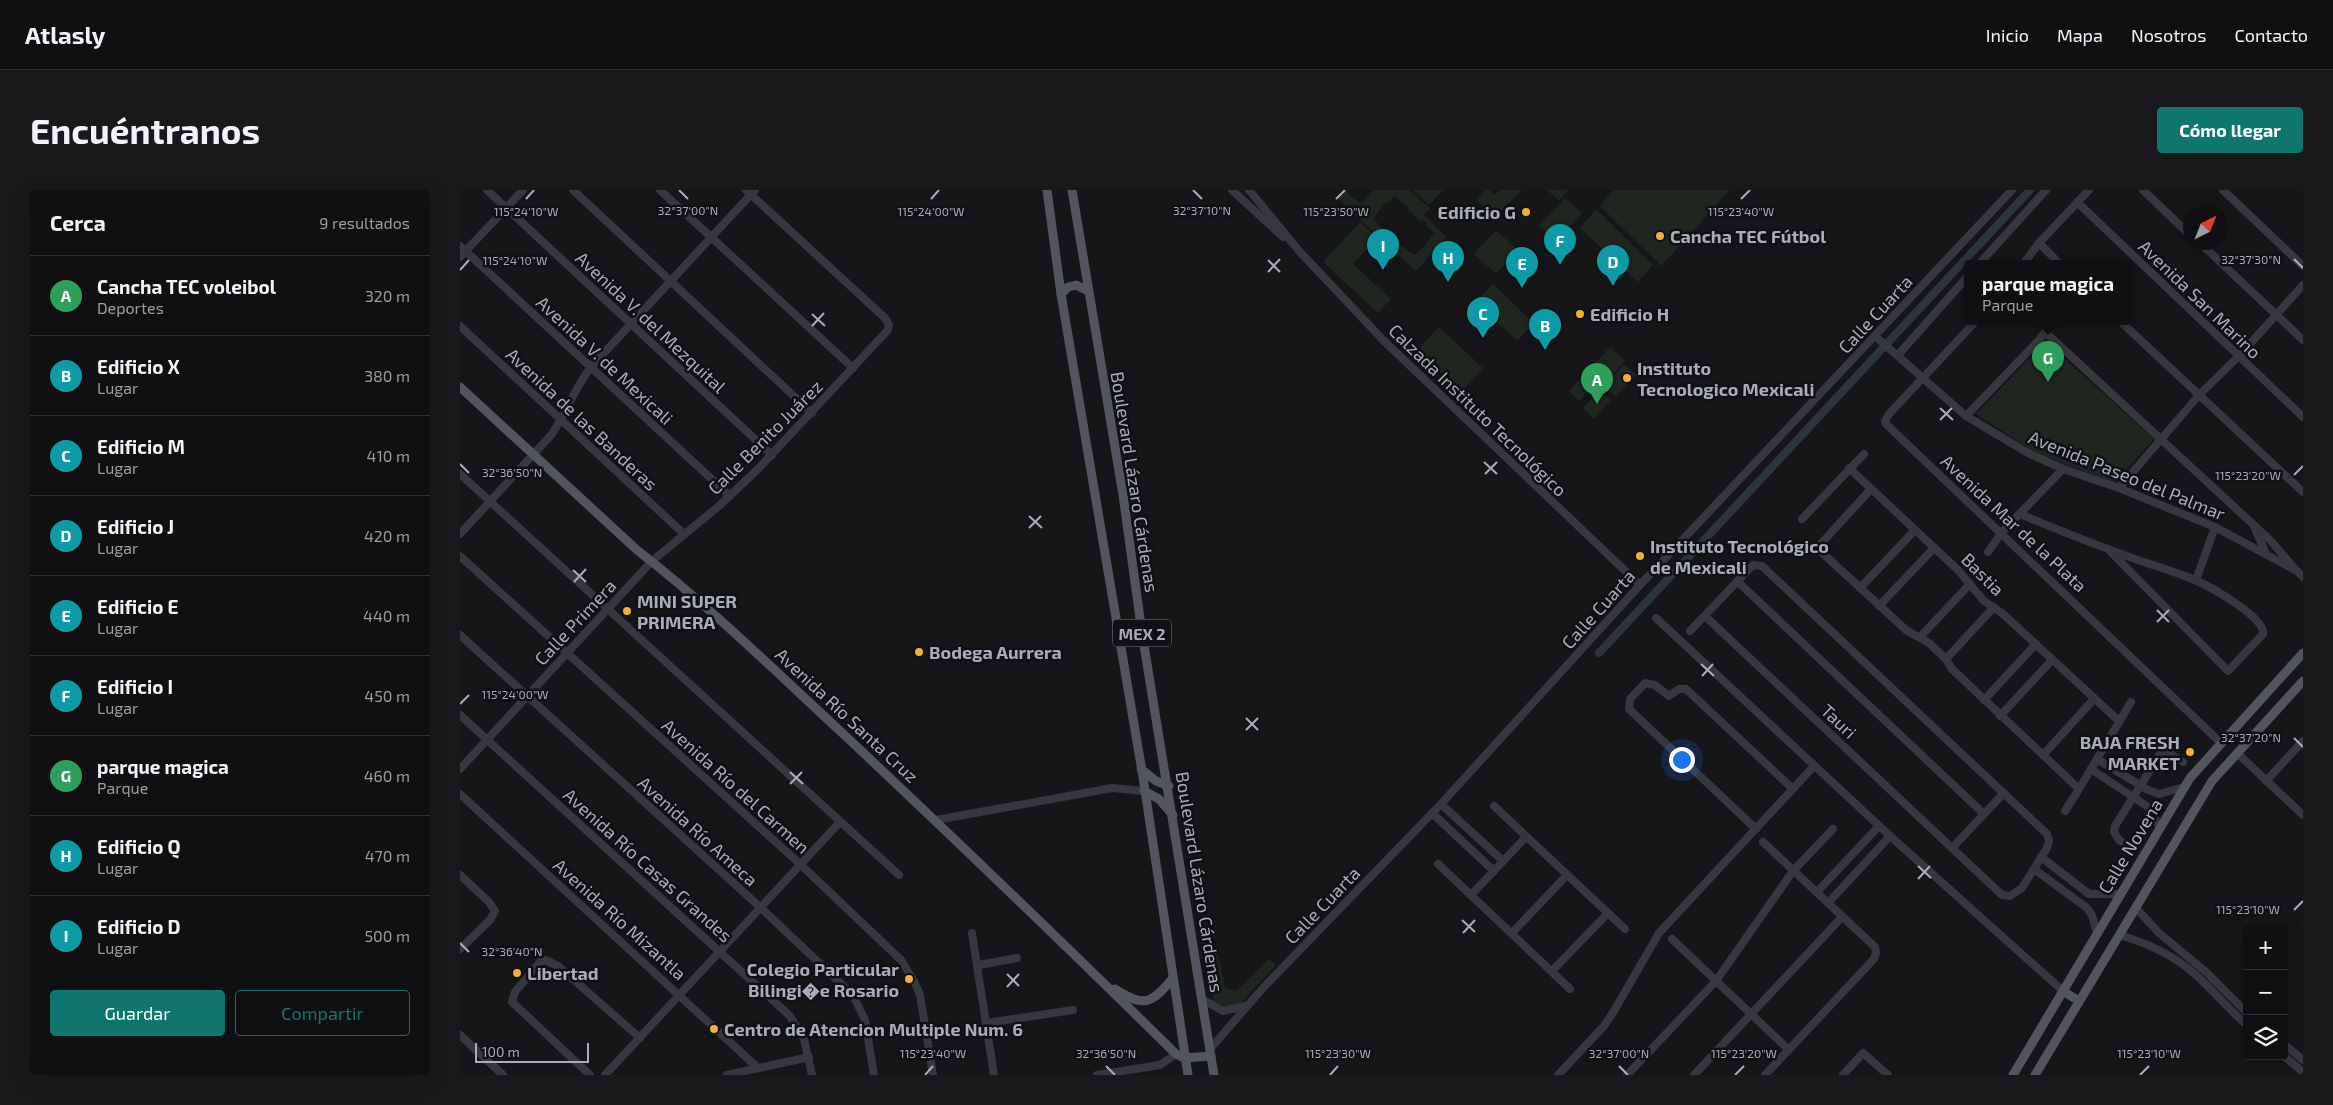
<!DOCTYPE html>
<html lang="es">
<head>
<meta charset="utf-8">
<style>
  body { margin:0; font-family:"Exo 2",sans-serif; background:#19191b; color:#f1f3f6 }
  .controls { position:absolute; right:15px; bottom:15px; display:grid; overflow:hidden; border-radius:5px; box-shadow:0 5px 20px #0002 }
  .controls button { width:45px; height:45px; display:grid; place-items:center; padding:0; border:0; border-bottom:1px solid #303032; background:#101012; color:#f1f3f6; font:25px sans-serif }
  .compass { position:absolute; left:1723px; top:15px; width:45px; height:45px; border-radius:50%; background:#101012; box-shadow:0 5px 20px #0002; rotate:43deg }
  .scale { position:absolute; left:15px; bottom:12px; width:114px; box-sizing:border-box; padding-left:5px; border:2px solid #a8adb8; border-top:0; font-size:14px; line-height:18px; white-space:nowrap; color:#a8adb8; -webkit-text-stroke:4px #111113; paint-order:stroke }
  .you { position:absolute; left:1221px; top:569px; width:18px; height:18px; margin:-12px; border:4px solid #fff; border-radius:50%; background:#1a73e8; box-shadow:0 0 0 8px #1a73e833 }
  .badge { display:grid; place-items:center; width:32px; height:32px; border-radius:50%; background:#0f766e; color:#fff; font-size:16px; font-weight:700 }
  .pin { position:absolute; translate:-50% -41px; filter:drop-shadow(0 1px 2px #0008) }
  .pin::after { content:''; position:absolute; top:26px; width:18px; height:15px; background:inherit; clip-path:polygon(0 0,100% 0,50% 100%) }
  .popup { position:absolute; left:1504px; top:70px; width:168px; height:65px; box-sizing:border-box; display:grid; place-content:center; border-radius:5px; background:#101012; filter:drop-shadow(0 1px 4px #0005); font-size:16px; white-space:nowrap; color:#9c9d9f }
  .popup b { font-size:19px; color:#f1f3f6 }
  .popup::after { content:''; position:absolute; left:50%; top:100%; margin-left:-10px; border:10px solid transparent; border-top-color:#101012 }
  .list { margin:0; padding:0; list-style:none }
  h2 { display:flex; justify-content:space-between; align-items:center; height:65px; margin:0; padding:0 20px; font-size:21px }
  h2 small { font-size:16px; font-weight:400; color:#9c9d9f }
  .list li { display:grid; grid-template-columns:32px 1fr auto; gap:15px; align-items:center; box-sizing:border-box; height:80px; padding:0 20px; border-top:1px solid #303032 }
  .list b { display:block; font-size:19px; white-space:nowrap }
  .list p { margin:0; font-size:16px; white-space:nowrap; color:#9c9d9f }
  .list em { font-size:16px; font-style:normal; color:#9c9d9f }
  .actions { display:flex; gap:10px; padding:15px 20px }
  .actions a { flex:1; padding:11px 0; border:1px solid #0f766e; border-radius:5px; text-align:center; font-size:18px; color:#0f766e }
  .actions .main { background:#0f766e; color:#fff }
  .icon { flex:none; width:28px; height:28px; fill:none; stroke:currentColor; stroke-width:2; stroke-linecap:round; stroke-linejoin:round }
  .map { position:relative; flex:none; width:1843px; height:885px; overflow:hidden; border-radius:5px }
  header { display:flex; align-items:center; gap:30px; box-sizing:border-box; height:70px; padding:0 25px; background:#101012; border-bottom:1px solid #303032 }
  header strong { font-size:24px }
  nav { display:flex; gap:28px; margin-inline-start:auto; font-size:18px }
  .intro { display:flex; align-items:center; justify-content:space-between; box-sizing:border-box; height:120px; padding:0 30px }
  h1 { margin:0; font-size:35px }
  .button { padding:12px 22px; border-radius:5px; background:#0f766e; color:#fff; font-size:18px; font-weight:700 }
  main { display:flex; gap:30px; padding:0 30px }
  aside { flex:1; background:#101012; border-radius:5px; box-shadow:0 5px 20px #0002 }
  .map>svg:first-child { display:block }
</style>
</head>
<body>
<header>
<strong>Atlasly</strong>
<nav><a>Inicio</a><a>Mapa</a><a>Nosotros</a><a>Contacto</a></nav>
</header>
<div class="intro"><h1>Encuéntranos</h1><a class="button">Cómo llegar</a></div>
<main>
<aside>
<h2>Cerca<small>9 resultados</small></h2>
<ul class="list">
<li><span class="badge" style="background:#2e9e5b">A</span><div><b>Cancha TEC voleibol</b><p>Deportes</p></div><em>320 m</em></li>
<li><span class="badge" style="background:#0f9aa8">B</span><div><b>Edificio X</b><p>Lugar</p></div><em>380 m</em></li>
<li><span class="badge" style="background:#0f9aa8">C</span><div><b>Edificio M</b><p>Lugar</p></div><em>410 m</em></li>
<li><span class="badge" style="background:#0f9aa8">D</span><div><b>Edificio J</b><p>Lugar</p></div><em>420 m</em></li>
<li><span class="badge" style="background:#0f9aa8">E</span><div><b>Edificio E</b><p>Lugar</p></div><em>440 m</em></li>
<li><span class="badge" style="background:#0f9aa8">F</span><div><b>Edificio I</b><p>Lugar</p></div><em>450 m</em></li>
<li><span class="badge" style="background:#2e9e5b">G</span><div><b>parque magica</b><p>Parque</p></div><em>460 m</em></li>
<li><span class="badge" style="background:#0f9aa8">H</span><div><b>Edificio Q</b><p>Lugar</p></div><em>470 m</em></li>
<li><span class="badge" style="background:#0f9aa8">I</span><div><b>Edificio D</b><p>Lugar</p></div><em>500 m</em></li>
</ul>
<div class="actions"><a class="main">Guardar</a><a>Compartir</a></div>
</aside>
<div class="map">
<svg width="1843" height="885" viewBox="0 0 1843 885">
  <rect width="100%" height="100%" fill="#161618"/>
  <g fill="#1e261f" fill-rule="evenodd">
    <path d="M 884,0 L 901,14 L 914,0 L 949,0 L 970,18 L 964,25 L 986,47 L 956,81 L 877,8 ZM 934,6 L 950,18 L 948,20 L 960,31 L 962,29 L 968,34 L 966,36 L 974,43 L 962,59 L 954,65 L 939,54 L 940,52 L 920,37 L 914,28 L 926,12 L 928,13 Z"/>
    <path d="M 953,0 L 983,0 L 969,15 Z"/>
    <path d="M 1025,0 L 1029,0 L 1035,5 L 1040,0 L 1062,0 L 1041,21 L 1032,25 L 1016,10 Z"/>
    <path d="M 1087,0 L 1107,0 L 1107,2 L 1099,11 Z"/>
    <path d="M 1154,0 L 1270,0 L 1201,76 L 1140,16 Z"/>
    <path d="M 1105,8 L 1122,23 L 1096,51 L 1079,36 Z"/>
    <path d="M 1136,19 L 1193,75 L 1178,92 L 1120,38 Z"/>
    <path d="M 900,32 L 917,48 L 893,74 L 931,109 L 918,123 L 863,72 Z"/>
    <path d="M 1036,40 L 1058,60 L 1036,84 L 1014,64 Z"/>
    <path d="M 1033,94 L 1074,133 L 1057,151 L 1024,120 L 1022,105 Z"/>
    <path d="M 979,137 L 1023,178 L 1001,202 L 957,160 Z"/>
    <path d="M 1584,153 L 1595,160 L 1694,249 L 1654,293 L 1576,263 L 1516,224 Z"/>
    <path d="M 1150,157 L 1165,171 L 1143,195 L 1128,181 Z"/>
    <path d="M 1164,174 L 1176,185 L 1156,207 L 1144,197 Z"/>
    <path d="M 1125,184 L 1135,193 L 1119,211 L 1109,201 Z"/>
    <path d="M 1140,200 L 1151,210 L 1134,229 L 1123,218 Z"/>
    <path d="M 757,761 L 765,798 L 776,801 L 809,769 L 816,775 L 780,814 L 763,817 L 754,811 L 745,762 Z"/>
  </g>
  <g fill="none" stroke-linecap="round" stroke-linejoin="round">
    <path stroke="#2c353c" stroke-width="8" d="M 1139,463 L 1570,0"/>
    <g stroke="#37383d" stroke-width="8">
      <path d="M 27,0 L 312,265"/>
      <path d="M 113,0 L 352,223"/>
      <path d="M 200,0 L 393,178"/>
      <path d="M 772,0 L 823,47"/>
      <path d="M 789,0 L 840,62 L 924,151 L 1180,395"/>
      <path d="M 1683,0 L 1730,45"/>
      <path d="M 1763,0 L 1843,76"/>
      <path d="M 1617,12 L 1843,227"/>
      <path d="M 1739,52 L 1843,150"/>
      <path d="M 1579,53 L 1599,73"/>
      <path d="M 0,56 L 270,306"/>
      <path d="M 0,67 L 63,0"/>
      <path d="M 1520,73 L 1586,0"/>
      <path d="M 1564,73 L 1579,53 L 1629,0"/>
      <path d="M 1516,131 L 1429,224 L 1425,231 L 1426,234 L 1760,552"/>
      <path d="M 1660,131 L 1843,302"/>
      <path d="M 0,136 L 224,344"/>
      <path d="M 1586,143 L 1810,350 L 1836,380"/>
      <path d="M 1415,146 L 1506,226 L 1568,263 L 1603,279 L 1659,298 L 1755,337 L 1837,381 L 1843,387"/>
      <path d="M 1438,165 L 1508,86"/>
      <path d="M 1506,226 L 1578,151 L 1594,131"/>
      <path d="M 1389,278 L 1498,380 L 1524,411 L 1542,423 L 1659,531"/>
      <path d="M 0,284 L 439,685"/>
      <path d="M 1659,298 L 1740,204 L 1779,166 L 1843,95"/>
      <path d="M 1411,299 L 1357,358 L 1446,440 L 1469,453 L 1486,469 L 1491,478 L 1619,599 L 1671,512"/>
      <path d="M 1560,324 C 1598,340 1636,355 1675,369 C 1695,376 1717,382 1737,391 C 1751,397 1806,428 1803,444 L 1768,481 L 1648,359"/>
      <path d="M 1342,329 L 1404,264"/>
      <path d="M 1794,336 L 1806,364"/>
      <path d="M 0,344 L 92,244 C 106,222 115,198 131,177 L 295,0"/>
      <path d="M 1528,362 L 1542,342 L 1603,279"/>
      <path d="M 0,366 L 340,674 L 441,770 L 455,793 L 460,805 L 473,885"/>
      <path d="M 1736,390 L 1755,337"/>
      <path d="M 1277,391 L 1524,624 L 1493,657"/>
      <path d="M 1400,398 L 1455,340"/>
      <path d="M 1419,416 L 1474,358"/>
      <path d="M 1196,428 L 1430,646 L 1603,801"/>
      <path d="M 1230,441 L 1293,375 L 1302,376 L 1587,644 L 1589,651 L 1587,658 L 1562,698 L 1550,706 L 1542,705 L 1245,426"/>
      <path d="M 0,445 L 300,717 L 393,805 L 405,830 L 414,885"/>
      <path d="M 1461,446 L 1510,394"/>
      <path d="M 1486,469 L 1534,417"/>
      <path d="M 1524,510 L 1576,454"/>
      <path d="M 0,525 L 330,826 L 344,849 L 352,885"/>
      <path d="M 1540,526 L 1592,470"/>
      <path d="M 1777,563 L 1843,625"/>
      <path d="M 1583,565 L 1634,509"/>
      <path d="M 1637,569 L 1688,600 L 1699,604 L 1724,597"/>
      <path d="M 0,579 L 192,371 L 259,316 L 298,279 L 428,140 L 429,135 L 425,128 L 286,0"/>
      <path d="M 1631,579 L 1688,617 L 1700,637"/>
      <path d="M 1806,591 L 1843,551"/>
      <path d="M 0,604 L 298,878"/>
      <path d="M 981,614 L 1043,671"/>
      <path d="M 1034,616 L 1165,739"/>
      <path d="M 1605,621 L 1619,599"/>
      <path d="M 972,623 L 1034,681"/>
      <path d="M 1524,624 L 1544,603"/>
      <path d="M 476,630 L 652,598 L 684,601"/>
      <path d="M 1296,639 L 1169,519 L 1170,509 L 1185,493 L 1195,495 L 1209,506 L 1219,499 L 1226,499 L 1333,599"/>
      <path d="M 1303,652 L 1415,757 L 1416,763 L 1414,769 L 1305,885"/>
      <path d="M 1671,657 L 1659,650 L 1654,642 L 1655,636 L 1701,563 L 1706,561 L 1723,572"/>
      <path d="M 1581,667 L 1629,704 L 1661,704"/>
      <path d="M 978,674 L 1110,799"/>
      <path d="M 1574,679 L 1627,718 L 1632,725 L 1637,743"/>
      <path d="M 0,685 L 29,712 L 35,721 L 30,730 L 0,759"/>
      <path d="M 1357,702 L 1419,636"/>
      <path d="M 1011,705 L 1066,647"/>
      <path d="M 1368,713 L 1430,646"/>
      <path d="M 1676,718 L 1699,743 L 1746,782 L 1787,823"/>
      <path d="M 512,743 L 534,885"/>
      <path d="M 1052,743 L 1107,685"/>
      <path d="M 1660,745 C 1689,754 1714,765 1737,786 C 1755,802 1769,820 1787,835"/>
      <path d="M 1212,749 L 1329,860"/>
      <path d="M 519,775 L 557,768"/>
      <path d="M 1092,781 L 1148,723"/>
      <path d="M 742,809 L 763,821 L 785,816"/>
      <path d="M 527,833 L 613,820"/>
      <path d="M 0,845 L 43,885"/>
      <path d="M 1824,854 L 1843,870"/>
      <path d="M 750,859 L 803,798 L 981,614 L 1180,395 L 1552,0"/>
      <path d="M 1824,866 L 1843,882"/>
      <path d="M 130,885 L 52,812 L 55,802 L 80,772 L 85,770 L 98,776 L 180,848"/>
      <path d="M 145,885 L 380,632"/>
      <path d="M 267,885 L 349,867"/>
      <path d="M 637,885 L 700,875 L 716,864"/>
      <path d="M 1098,885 L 1144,836 L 1154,821 L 1199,743 L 1354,576"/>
      <path d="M 1167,885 L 1256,791 L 1333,681 L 1373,639"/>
      <path d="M 1234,885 L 1382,727"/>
      <path d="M 1383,885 L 1403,863 L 1428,885"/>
    </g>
    <g stroke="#53555c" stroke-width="9">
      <path d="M 587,0 L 601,104 L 683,587 L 728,885"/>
      <path d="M 612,0 L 663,305 L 682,443 L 754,885"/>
      <path d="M 601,104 L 608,97 L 616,95 L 628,101"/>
      <path d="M 0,197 L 177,360 C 248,415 312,478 378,539 C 492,646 604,754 716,864 L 724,868 L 751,866"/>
      <path d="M 657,442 L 668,437 L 682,443"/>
      <path d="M 681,579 L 696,591 L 709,596"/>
      <path d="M 684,601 L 699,609 L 713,625"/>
      <path d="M 655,799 C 683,817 691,815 712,789"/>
      <path d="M 1603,801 L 1619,811"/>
      <path d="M 1553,885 L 1730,588 L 1843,463"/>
      <path d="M 1575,885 L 1752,591 L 1843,491"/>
    </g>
  </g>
  <path fill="none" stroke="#a8adb8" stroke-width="2" d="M 219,0 L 228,9M 733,0 L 742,9M 66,9 L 74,0M 471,9 L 479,0M 876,9 L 885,0M 1281,9 L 1290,0M 1834,69 L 1843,78M 808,70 L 820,82M 0,80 L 9,70M 808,82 L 820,69M 352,124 L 365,136M 352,136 L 364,123M 1480,218 L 1493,230M 1480,230 L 1492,218M 1024,272 L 1037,284M 0,274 L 9,283M 1025,284 L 1037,272M 1834,285 L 1843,276M 569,326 L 582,338M 569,338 L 581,326M 113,380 L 126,392M 114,392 L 126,379M 1697,420 L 1709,432M 1697,432 L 1709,420M 1241,474 L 1254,486M 1242,486 L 1253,474M 0,514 L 9,505M 786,528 L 798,540M 786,540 L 798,528M 1834,548 L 1843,557M 330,582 L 343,594M 330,594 L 342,582M 1458,676 L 1471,688M 1458,689 L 1470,676M 1834,720 L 1843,711M 1002,730 L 1015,742M 1003,743 L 1015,730M 0,753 L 9,762M 547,784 L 559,796M 547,797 L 559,784M 646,876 L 655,885M 1159,876 L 1168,885M 465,885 L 473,876M 870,885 L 878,876M 1275,885 L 1284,876M 1680,885 L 1689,876"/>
  <g fill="#f2b134" stroke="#111113" stroke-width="2">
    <circle cx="1066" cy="22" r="5"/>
    <circle cx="1200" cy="46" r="5"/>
    <circle cx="1120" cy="124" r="5"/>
    <circle cx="1167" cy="188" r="5"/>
    <circle cx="1180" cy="366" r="5"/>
    <circle cx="167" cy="421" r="5"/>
    <circle cx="459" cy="462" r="5"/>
    <circle cx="1730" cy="562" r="5"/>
    <circle cx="57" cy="783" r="5"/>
    <circle cx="449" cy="789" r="5"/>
    <circle cx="254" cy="839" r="5"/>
  </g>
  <g text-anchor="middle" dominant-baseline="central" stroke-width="5" stroke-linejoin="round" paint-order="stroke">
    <rect fill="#111113" stroke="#7b7e86" stroke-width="1" x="653" y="429.5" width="58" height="27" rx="4"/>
    <g font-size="16" font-weight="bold" fill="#a8adb8">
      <text x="682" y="443">MEX 2</text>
    </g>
    <g font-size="18" font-weight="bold" fill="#a8adb8" stroke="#111113" text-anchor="start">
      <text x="1056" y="22" text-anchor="end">Edificio G</text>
      <text x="1210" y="46">Cancha TEC Fútbol</text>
      <text x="1130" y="124">Edificio H</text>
      <text x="1177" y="178">Instituto<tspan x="1177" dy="21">Tecnologico Mexicali</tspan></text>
      <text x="1190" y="356">Instituto Tecnológico<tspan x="1190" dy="21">de Mexicali</tspan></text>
      <text x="177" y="411">MINI SUPER<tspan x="177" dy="21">PRIMERA</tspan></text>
      <text x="469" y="462">Bodega Aurrera</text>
      <text x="1720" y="552" text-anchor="end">BAJA FRESH<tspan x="1720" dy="21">MARKET</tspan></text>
      <text x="439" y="779" text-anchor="end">Colegio Particular<tspan x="439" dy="21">Bilingi�e Rosario</tspan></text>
      <text x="67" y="783">Libertad</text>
      <text x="264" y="839">Centro de Atencion Multiple Num. 6</text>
    </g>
    <g font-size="18" fill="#a8adb8" stroke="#111113">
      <text transform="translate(1740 109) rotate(44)">Avenida San Marino</text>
      <text transform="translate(1415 124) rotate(-47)">Calle Cuarta</text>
      <text transform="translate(191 132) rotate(43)">Avenida V. del Mezquital</text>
      <text transform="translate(145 170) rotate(43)">Avenida V. de Mexicali</text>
      <text transform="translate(1018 220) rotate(44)">Calzada Instituto Tecnológico</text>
      <text transform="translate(122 229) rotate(43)">Avenida de las Banderas</text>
      <text transform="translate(305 247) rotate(-45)">Calle Benito Juárez</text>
      <text transform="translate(1667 285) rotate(22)">Avenida Paseo del Palmar</text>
      <text transform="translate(675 292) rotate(81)">Boulevard Lázaro Cárdenas</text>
      <text transform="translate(1554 333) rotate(43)">Avenida Mar de la Plata</text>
      <text transform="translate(1523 384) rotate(45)">Bastia</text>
      <text transform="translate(1138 419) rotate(-48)">Calle Cuarta</text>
      <text transform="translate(115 432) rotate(-47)">Calle Primera</text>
      <text transform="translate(387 525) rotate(43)">Avenida Río Santa Cruz</text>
      <text transform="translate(1379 531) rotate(43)">Tauri</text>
      <text transform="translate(276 596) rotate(42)">Avenida Río del Carmen</text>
      <text transform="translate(238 641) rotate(42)">Avenida Río Ameca</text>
      <text transform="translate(1670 656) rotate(-59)">Calle Novena</text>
      <text transform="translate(188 675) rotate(42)">Avenida Río Casas Grandes</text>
      <text transform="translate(740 692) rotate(81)">Boulevard Lázaro Cárdenas</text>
      <text transform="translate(862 715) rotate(-46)">Calle Cuarta</text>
      <text transform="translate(160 729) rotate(42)">Avenida Río Mizantla</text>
    </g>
  </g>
  <g font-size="12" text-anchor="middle" fill="#a8adb8" stroke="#111113" stroke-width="5" stroke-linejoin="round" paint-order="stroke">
    <text x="228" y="25">32°37'00"N</text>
    <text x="742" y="25">32°37'10"N</text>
    <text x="876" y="26">115°23'50"W</text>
    <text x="1281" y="26">115°23'40"W</text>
    <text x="66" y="26">115°24'10"W</text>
    <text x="471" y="26">115°24'00"W</text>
    <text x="1791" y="74">32°37'30"N</text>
    <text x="55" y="75">115°24'10"W</text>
    <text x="52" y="287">32°36'50"N</text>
    <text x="1788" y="290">115°23'20"W</text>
    <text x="55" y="509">115°24'00"W</text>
    <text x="1791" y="552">32°37'20"N</text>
    <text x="1788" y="724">115°23'10"W</text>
    <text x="52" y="766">32°36'40"N</text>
    <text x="473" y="868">115°23'40"W</text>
    <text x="878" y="868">115°23'30"W</text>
    <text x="1284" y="868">115°23'20"W</text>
    <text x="1689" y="868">115°23'10"W</text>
    <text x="646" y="868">32°36'50"N</text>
    <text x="1159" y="868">32°37'00"N</text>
  </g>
</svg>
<div class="controls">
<button>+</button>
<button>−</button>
<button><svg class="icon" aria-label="layers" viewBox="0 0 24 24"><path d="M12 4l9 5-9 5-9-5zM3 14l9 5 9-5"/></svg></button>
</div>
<svg class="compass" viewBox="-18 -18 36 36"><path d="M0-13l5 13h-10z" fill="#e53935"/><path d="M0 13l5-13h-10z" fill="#9c9d9f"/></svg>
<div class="scale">100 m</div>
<div class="you"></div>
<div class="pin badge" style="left:1137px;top:214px;background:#2e9e5b">A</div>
<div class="pin badge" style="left:1085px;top:160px;background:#0f9aa8">B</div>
<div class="pin badge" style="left:1023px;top:148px;background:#0f9aa8">C</div>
<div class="pin badge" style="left:1153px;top:96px;background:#0f9aa8">D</div>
<div class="pin badge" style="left:1062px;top:98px;background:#0f9aa8">E</div>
<div class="pin badge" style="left:1100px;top:75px;background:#0f9aa8">F</div>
<div class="pin badge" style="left:1588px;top:192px;background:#2e9e5b">G</div>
<div class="popup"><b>parque magica</b>Parque</div>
<div class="pin badge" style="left:988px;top:92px;background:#0f9aa8">H</div>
<div class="pin badge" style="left:923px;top:80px;background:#0f9aa8">I</div>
</div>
</main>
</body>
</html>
